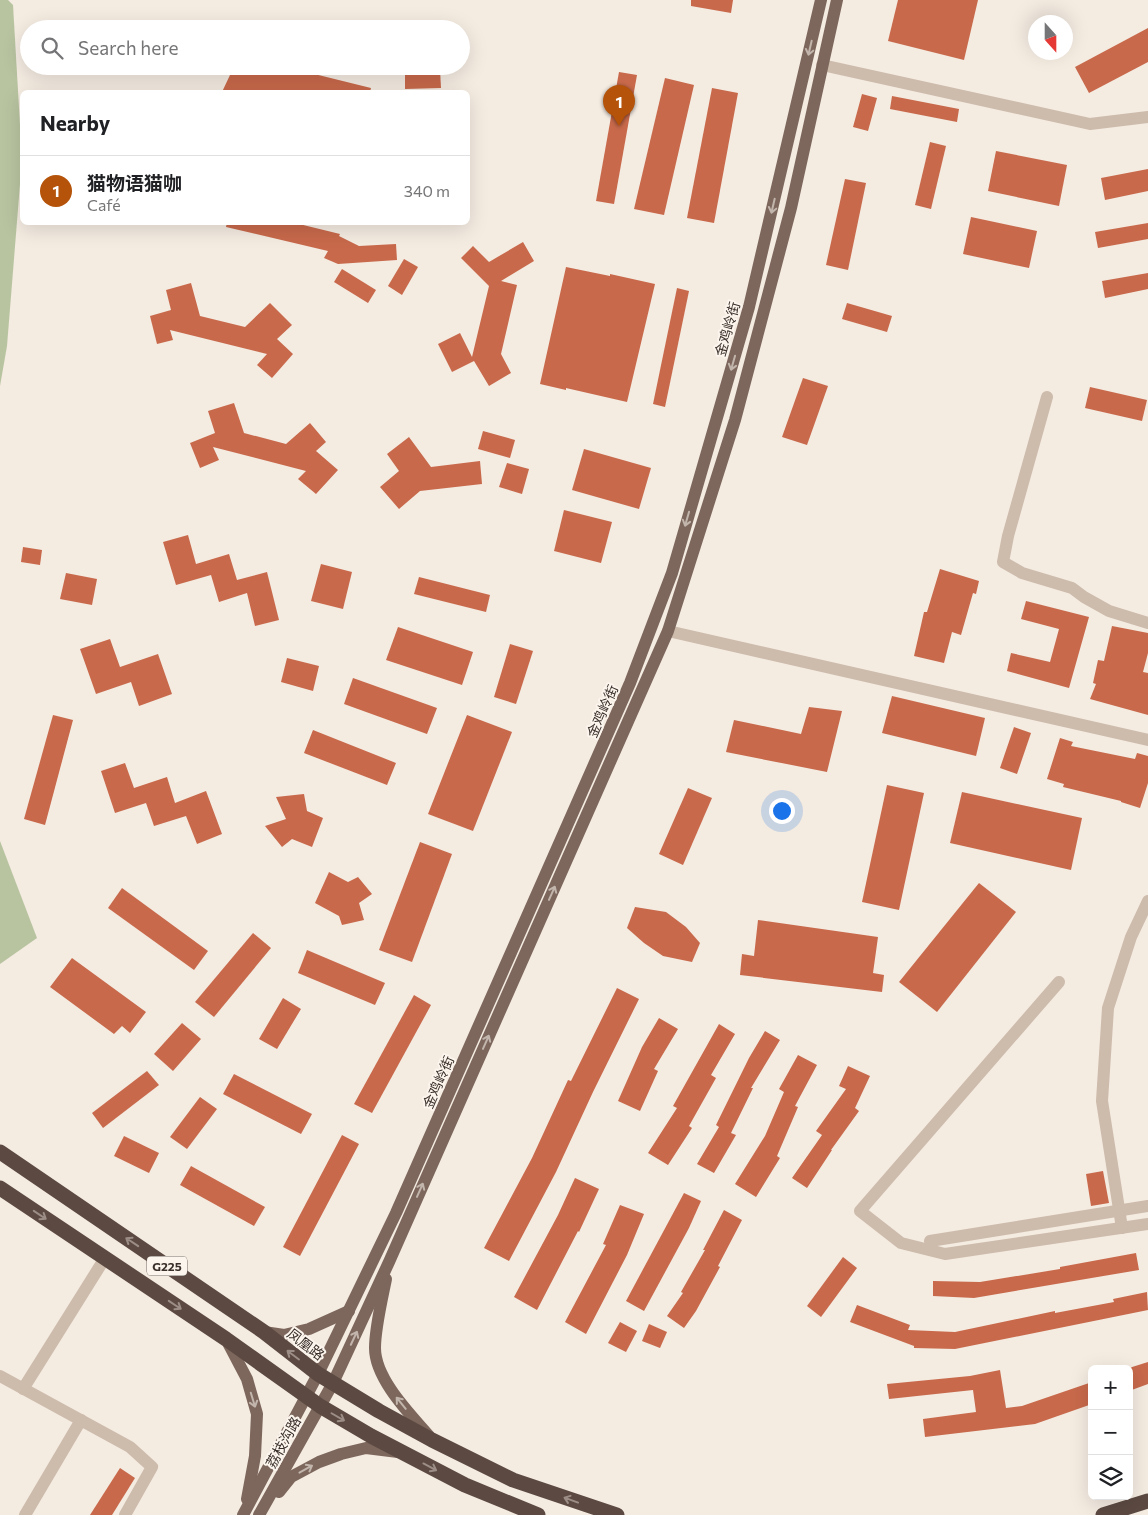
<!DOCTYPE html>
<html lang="en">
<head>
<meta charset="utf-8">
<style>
  body { margin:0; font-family:Commissioner,"Noto Sans SC",sans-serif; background:#f6f6f6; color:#202124 }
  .controls { position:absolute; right:15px; bottom:15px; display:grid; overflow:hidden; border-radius:8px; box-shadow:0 5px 20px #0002 }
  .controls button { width:45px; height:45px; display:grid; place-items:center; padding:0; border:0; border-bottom:1px solid #e0e0e0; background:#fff; color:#202124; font:25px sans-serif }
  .compass { position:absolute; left:1028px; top:15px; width:45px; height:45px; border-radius:50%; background:#fff; box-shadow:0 5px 20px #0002; rotate:159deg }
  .you { position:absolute; left:781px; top:810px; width:18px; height:18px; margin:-12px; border:4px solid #fff; border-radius:50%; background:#1a73e8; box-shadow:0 0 0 8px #1a73e833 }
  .badge { display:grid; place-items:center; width:32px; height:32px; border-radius:50%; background:#b45309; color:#fff; font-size:16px; font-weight:700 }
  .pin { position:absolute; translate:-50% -41px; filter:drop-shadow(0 1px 2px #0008) }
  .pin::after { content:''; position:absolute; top:26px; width:18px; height:15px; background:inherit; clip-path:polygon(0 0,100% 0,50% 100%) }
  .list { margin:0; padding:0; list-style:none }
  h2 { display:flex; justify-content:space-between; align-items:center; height:65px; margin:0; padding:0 20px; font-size:21px }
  h2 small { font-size:16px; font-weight:400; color:#757577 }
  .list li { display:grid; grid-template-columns:32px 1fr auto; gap:15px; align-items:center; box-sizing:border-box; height:70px; padding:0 20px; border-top:1px solid #e0e0e0 }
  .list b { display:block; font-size:19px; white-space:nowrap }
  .list p { margin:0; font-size:16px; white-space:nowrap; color:#757577 }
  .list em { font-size:16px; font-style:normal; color:#757577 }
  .icon { flex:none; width:28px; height:28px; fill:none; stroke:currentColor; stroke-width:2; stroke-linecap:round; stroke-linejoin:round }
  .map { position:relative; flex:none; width:1148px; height:1515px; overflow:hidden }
  .search { position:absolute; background:#fff; box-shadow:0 5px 20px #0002; left:20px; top:20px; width:450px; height:55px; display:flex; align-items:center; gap:12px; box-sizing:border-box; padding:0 18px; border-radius:28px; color:#757577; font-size:19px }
  .panel { position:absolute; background:#fff; box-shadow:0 5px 20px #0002; left:20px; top:90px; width:450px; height:135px; border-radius:8px }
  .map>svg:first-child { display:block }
</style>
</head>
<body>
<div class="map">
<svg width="1148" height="1515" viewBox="0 0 1148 1515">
  <rect width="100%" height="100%" fill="#f4ebe1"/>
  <g fill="#b8c4a0">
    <path d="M 0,0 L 8,0 L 13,5 L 22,159 L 7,346 L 0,386 Z"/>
    <path d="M 0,841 L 37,938 L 0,964 Z"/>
  </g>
  <g fill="#c8694b">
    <path d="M 691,0 L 733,0 L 731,13 L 691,6 Z"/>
    <path d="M 898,0 L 978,0 L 964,60 L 888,41 Z"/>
    <path d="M 1148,28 L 1148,62 L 1089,93 L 1075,67 Z"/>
    <path d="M 220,66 L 282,66 L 371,88 L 370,92 L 222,92 L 230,75 Z"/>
    <path d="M 440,69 L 441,88 L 405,89 L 405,71 Z"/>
    <path d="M 619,72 L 637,75 L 614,204 L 596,201 Z"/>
    <path d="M 665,78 L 694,85 L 664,215 L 634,209 Z"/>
    <path d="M 712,88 L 738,93 L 714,223 L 687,218 Z"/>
    <path d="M 862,94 L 877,98 L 868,131 L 853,127 Z"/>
    <path d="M 892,96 L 959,109 L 957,122 L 890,109 Z"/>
    <path d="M 930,142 L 946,146 L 931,209 L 915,205 Z"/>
    <path d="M 996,151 L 1067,165 L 1059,206 L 988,191 Z"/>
    <path d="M 1148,169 L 1148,191 L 1105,200 L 1101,178 Z"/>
    <path d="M 845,179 L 866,183 L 848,270 L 826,265 Z"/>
    <path d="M 971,217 L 1037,231 L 1029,268 L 963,254 Z"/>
    <path d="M 227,222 L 291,222 L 340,234 L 339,236 L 359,246 L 396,244 L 397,260 L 338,264 L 324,258 L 328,251 L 226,227 Z"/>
    <path d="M 1148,223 L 1148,239 L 1098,248 L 1095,232 Z"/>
    <path d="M 523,242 L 534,261 L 501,281 L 517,285 L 501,354 L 511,373 L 489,386 L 474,361 L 452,372 L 438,344 L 460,333 L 472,357 L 489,286 L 461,258 L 473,246 L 489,262 Z"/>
    <path d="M 404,259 L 418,267 L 402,295 L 388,286 Z"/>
    <path d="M 566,267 L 610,276 L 610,274 L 655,284 L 627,402 L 566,388 L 566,390 L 540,384 Z"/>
    <path d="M 342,269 L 376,290 L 368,303 L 334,282 Z"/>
    <path d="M 1148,273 L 1148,289 L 1105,298 L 1102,281 Z"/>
    <path d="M 191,283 L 200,316 L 245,327 L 270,303 L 292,325 L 277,339 L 293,354 L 272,378 L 257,365 L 267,354 L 170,330 L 173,340 L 157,344 L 150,316 L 171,310 L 166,290 Z"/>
    <path d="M 677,288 L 689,291 L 665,407 L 653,404 Z"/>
    <path d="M 847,303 L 892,316 L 887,332 L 842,319 Z"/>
    <path d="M 803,378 L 828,386 L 807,445 L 782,437 Z"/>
    <path d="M 1090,387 L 1147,400 L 1142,421 L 1085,408 Z"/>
    <path d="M 234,403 L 244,433 L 286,444 L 310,423 L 326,442 L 316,451 L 338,470 L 316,494 L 298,479 L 306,471 L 213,447 L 219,460 L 200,468 L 190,443 L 215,433 L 208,411 Z"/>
    <path d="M 483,431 L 515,440 L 510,458 L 478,449 Z"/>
    <path d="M 409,437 L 431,467 L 480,461 L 482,484 L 420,491 L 399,509 L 380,487 L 399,471 L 387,454 Z"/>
    <path d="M 584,449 L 651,468 L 639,509 L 572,490 Z"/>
    <path d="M 507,463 L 529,469 L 522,494 L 499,487 Z"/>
    <path d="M 564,510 L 612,522 L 601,563 L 554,551 Z"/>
    <path d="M 188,535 L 196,564 L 229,554 L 237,580 L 267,572 L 279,620 L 255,626 L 247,593 L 219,602 L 211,575 L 176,585 L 163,542 Z"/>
    <path d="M 23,547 L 42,550 L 40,565 L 21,562 Z"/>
    <path d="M 321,564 L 352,572 L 343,609 L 311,601 Z"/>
    <path d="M 940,569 L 979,581 L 976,594 L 973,593 L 961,635 L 952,632 L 944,663 L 914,656 L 924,612 L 927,612 Z"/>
    <path d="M 66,573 L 97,579 L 92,605 L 60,599 Z"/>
    <path d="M 419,577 L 490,595 L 486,612 L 414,594 Z"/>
    <path d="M 1026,601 L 1089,617 L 1069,688 L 1007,671 L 1011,653 L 1050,662 L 1059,629 L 1021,619 Z"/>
    <path d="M 1112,626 L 1148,633 L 1148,653 L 1143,672 L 1148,673 L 1148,715 L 1090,699 L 1096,684 L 1093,683 L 1098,660 L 1104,661 Z"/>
    <path d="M 398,627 L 473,652 L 462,685 L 386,660 Z"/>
    <path d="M 110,639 L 120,667 L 158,654 L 172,694 L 139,706 L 131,682 L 96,694 L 80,649 Z"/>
    <path d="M 510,644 L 533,651 L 516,704 L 494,697 Z"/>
    <path d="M 287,658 L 319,666 L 313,691 L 281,682 Z"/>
    <path d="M 353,678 L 437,708 L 427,734 L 344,704 Z"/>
    <path d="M 892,696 L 985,718 L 976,756 L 882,733 Z"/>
    <path d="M 809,707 L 842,711 L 827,772 L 726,752 L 734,720 L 801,734 Z"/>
    <path d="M 53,715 L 73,720 L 45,825 L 24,819 Z"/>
    <path d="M 467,715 L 512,732 L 473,831 L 428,814 Z"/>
    <path d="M 1014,727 L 1031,733 L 1017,774 L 1000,768 Z"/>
    <path d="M 313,730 L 396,763 L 387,785 L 304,753 Z"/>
    <path d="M 1060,738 L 1073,742 L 1071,746 L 1135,759 L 1137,753 L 1148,756 L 1148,783 L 1140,808 L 1121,802 L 1121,801 L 1063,787 L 1064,784 L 1047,779 Z"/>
    <path d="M 125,763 L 134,788 L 167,777 L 175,803 L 206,791 L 222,834 L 197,844 L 186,816 L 154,826 L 146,803 L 115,813 L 101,771 Z"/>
    <path d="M 887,785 L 924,793 L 899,910 L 862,902 Z"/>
    <path d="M 688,788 L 712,798 L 683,865 L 659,854 Z"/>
    <path d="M 962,792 L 1082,818 L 1071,870 L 950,843 Z"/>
    <path d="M 304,794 L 307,811 L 323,818 L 312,847 L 292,839 L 282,847 L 265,826 L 286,819 L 276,797 Z"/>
    <path d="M 420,842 L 452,854 L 412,962 L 379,950 Z"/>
    <path d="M 329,872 L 348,882 L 358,877 L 372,894 L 359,903 L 364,920 L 342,925 L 339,916 L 315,903 Z"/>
    <path d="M 979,883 L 1016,912 L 937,1012 L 899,982 Z"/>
    <path d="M 122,888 L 208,951 L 194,970 L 108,908 Z"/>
    <path d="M 635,907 L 666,912 L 686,927 L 700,943 L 692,962 L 663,956 L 644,943 L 627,928 Z"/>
    <path d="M 758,920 L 878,937 L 873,973 L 884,975 L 882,992 L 740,975 L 742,954 L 754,956 Z"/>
    <path d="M 253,933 L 271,948 L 214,1017 L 195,1002 Z"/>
    <path d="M 307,950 L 385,983 L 375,1005 L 298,973 Z"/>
    <path d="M 72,958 L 146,1012 L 130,1033 L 122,1026 L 114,1034 L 50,987 Z"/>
    <path d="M 617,988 L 639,999 L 593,1092 L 556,1172 L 509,1261 L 484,1248 L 532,1158 L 568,1080 L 571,1081 Z"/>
    <path d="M 414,995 L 431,1005 L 372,1113 L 354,1104 Z"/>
    <path d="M 283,998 L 301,1009 L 277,1049 L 259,1039 Z"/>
    <path d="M 659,1018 L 678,1029 L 654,1069 L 658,1071 L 640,1111 L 618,1101 L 642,1047 Z"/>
    <path d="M 182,1023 L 201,1039 L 173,1071 L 154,1054 Z"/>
    <path d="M 719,1024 L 735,1034 L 711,1075 L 716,1078 L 689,1126 L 692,1128 L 668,1165 L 648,1153 L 677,1108 L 673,1106 Z"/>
    <path d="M 765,1031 L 780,1040 L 751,1088 L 753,1088 L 731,1133 L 736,1135 L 714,1173 L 697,1164 L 719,1127 L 716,1125 L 749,1058 Z"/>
    <path d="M 798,1055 L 817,1065 L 795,1106 L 798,1107 L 777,1156 L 780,1158 L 756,1197 L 735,1184 L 765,1136 L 784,1092 L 779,1089 Z"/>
    <path d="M 848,1066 L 870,1076 L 855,1108 L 859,1111 L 831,1150 L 832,1150 L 807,1188 L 792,1178 L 822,1135 L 816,1131 L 846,1089 L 839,1086 Z"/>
    <path d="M 147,1071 L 159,1085 L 103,1128 L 92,1113 Z"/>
    <path d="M 234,1074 L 312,1114 L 301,1134 L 223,1094 Z"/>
    <path d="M 200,1097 L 217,1109 L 187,1149 L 170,1137 Z"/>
    <path d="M 342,1135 L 359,1144 L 300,1256 L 283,1247 Z"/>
    <path d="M 124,1136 L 159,1153 L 149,1173 L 114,1156 Z"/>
    <path d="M 191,1166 L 265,1207 L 254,1226 L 180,1185 Z"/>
    <path d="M 1103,1171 L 1109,1203 L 1091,1206 L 1086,1174 Z"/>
    <path d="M 575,1178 L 599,1189 L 579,1232 L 578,1231 L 537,1310 L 514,1297 L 558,1215 Z"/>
    <path d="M 684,1193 L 701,1201 L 689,1228 L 644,1311 L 626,1301 Z"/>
    <path d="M 620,1205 L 644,1214 L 627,1255 L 586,1334 L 565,1322 L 606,1245 L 603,1244 Z"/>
    <path d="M 724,1210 L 742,1220 L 718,1266 L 720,1267 L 696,1311 L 684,1328 L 667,1316 L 683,1293 L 681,1292 L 705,1250 L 703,1250 Z"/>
    <path d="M 1136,1253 L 1139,1270 L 974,1298 L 933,1296 L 933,1281 L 980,1282 L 1060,1269 L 1060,1267 Z"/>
    <path d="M 843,1257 L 857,1268 L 821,1317 L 807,1306 Z"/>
    <path d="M 1147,1292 L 1148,1310 L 955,1349 L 914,1348 L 914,1346 L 850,1322 L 857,1305 L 910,1325 L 908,1330 L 955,1332 L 1055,1311 L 1055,1313 L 1114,1302 L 1113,1299 Z"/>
    <path d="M 620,1322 L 637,1331 L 626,1352 L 608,1343 Z"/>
    <path d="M 649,1324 L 667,1332 L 660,1348 L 642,1341 Z"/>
    <path d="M 1148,1362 L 1148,1384 L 1129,1391 L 1129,1368 Z"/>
    <path d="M 1000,1370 L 1006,1408 L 1022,1406 L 1092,1382 L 1092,1404 L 1035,1424 L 925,1437 L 923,1419 L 976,1412 L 973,1390 L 889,1399 L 887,1384 L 970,1376 Z"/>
    <path d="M 120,1468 L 135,1478 L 112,1515 L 90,1515 Z"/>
  </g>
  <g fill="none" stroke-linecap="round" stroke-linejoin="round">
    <g stroke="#cdbbac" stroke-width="12">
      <path d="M 822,65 L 1090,124 L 1148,117"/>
      <path d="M 1047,397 L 1008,536 L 1003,562 L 1022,573 L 1072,588 L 1084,597 L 1109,611 L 1148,623"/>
      <path d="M 668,631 L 1148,740"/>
      <path d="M 1059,982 L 860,1211 L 901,1243 L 945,1254 L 1148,1224"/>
      <path d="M 1122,1228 L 1102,1101 L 1108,1008 L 1131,937 L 1148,901"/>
      <path d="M 930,1241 L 1148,1206"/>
      <path d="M 0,1376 L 130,1447 L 152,1467 L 125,1515"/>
      <path d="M 23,1389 L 105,1258"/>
      <path d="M 25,1515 L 81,1420"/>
    </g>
    <g stroke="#7d675c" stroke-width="12">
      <path d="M 386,1279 C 382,1299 375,1328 375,1348 C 375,1379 410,1414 429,1436"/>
      <path d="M 264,1332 L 284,1335 L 309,1329 L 349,1311"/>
      <path d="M 226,1339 L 247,1379 L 257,1414 L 255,1456 L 247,1499"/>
      <path d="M 279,1492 L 291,1477 L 319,1462 L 341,1454 L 366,1448 L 398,1452"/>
      <path d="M 243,1515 L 318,1374 L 396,1213 L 630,683 L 672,573 L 749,307 L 821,0"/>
      <path d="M 259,1515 L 333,1383 L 389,1262 L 668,631 L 735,420 L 791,208 L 837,0"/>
    </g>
    <g stroke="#5c4a42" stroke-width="15">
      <path d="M 0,1152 L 264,1332 L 318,1374 L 379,1411 L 432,1440 L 513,1480 L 617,1515"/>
      <path d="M 0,1188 L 226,1339 L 320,1406 L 371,1436 L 465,1485 L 538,1515"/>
      <path d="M 1103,1515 L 1148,1501"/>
    </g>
  </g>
  <defs><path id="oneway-shaft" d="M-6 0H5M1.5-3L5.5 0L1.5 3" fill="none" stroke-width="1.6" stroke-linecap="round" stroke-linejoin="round" transform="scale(1.25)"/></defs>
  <g stroke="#c2b5ac">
    <use href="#oneway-shaft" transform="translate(810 48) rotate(103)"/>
    <use href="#oneway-shaft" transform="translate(773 206) rotate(103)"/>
    <use href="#oneway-shaft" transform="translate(733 363) rotate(106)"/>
    <use href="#oneway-shaft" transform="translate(687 519) rotate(106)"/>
    <use href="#oneway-shaft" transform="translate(552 893) rotate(-66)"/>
    <use href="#oneway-shaft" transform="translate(486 1042) rotate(-66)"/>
    <use href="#oneway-shaft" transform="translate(420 1190) rotate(-66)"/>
    <use href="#oneway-shaft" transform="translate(354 1338) rotate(-65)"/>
    <use href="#oneway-shaft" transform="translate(253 1400) rotate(73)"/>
    <use href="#oneway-shaft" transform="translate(401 1403) rotate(-129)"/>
    <use href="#oneway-shaft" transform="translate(306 1469) rotate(-29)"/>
  </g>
  <g stroke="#9c8e87">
    <use href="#oneway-shaft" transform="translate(40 1215) rotate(34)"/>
    <use href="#oneway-shaft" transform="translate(132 1242) rotate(-146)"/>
    <use href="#oneway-shaft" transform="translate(175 1305) rotate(34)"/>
    <use href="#oneway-shaft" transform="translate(293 1355) rotate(-143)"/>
    <use href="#oneway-shaft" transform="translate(338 1417) rotate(30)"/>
    <use href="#oneway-shaft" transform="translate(430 1467) rotate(28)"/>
    <use href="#oneway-shaft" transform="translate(571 1500) rotate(-160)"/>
  </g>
  <g text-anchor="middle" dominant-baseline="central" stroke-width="4" stroke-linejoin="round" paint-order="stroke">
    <rect fill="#fbf5ee" stroke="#756b66" stroke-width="1" x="147" y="1256.5" width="40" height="19" rx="4"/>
    <g font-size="12" font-weight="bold" fill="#3b302b">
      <text x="167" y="1266">G225</text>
    </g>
    <g font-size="14" fill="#3b302b" stroke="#fbf5ee">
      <text transform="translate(727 329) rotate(-74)">金鸡岭街</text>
      <text transform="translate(602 711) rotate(-66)">金鸡岭街</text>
      <text transform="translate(438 1082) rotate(-66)">金鸡岭街</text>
      <text transform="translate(306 1344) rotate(37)">凤凰路</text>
      <text transform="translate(283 1442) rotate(-61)">荔枝沟路</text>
    </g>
  </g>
</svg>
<div class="controls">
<button>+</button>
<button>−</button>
<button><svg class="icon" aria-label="layers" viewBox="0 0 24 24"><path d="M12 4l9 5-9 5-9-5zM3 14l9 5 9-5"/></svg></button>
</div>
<svg class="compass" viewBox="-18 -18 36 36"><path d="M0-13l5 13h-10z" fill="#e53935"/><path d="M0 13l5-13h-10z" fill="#757577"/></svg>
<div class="you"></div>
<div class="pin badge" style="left:619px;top:126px">1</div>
<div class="search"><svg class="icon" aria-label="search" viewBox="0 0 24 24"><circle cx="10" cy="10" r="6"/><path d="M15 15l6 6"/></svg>Search here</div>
<section class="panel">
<h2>Nearby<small></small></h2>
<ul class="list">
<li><span class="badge">1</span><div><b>猫物语猫咖</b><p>Café</p></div><em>340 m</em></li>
</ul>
</section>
</div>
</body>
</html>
